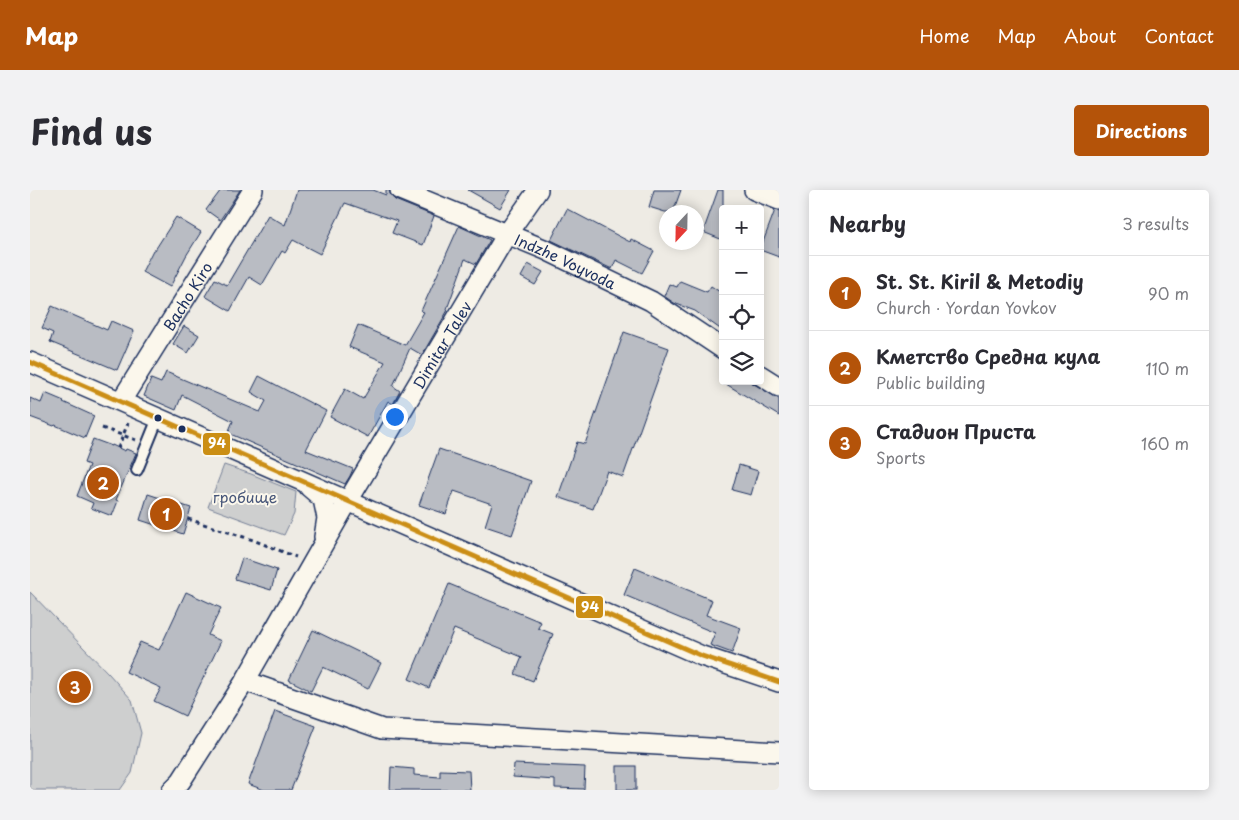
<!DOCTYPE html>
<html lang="en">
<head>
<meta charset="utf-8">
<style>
  body { margin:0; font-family:"Playpen Sans",sans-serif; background:#f2f2f3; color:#2b2b33 }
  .controls { position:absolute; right:15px; top:15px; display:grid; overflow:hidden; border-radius:5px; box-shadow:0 2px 12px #0003 }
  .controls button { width:45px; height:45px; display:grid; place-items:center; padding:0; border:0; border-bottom:1px solid #e1e1e2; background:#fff; color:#2b2b33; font:25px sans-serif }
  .compass { position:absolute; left:629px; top:15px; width:45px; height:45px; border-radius:50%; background:#fff; box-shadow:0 2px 12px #0003; rotate:202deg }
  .you { position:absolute; left:364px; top:226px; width:18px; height:18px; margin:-12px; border:4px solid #fff; border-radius:50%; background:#1a73e8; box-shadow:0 0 0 8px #1a73e833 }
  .badge { display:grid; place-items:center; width:32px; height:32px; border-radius:50%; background:#b45309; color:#fff; font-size:16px; font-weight:700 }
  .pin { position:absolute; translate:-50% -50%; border:2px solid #fff; box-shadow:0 1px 5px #0006 }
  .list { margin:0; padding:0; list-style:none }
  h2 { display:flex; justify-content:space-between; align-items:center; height:65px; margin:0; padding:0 20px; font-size:21px }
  h2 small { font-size:16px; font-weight:400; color:#7c7c81 }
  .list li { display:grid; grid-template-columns:32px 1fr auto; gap:15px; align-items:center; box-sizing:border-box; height:75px; padding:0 20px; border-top:1px solid #e1e1e2 }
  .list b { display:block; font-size:19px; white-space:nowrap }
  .list p { margin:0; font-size:16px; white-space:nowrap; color:#7c7c81 }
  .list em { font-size:16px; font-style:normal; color:#7c7c81 }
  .icon { flex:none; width:28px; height:28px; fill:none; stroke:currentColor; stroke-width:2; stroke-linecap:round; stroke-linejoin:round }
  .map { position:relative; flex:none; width:749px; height:600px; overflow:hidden; border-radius:5px }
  header { display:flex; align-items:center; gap:30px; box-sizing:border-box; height:70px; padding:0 25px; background:#b45309; color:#fff }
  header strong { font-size:24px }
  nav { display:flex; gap:28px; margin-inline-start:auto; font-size:18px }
  .intro { display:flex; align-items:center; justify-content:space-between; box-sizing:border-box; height:120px; padding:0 30px }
  h1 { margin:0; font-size:35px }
  .button { padding:12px 22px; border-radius:5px; background:#b45309; color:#fff; font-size:18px; font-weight:700 }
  main { display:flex; gap:30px; padding:0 30px }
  aside { flex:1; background:#fff; border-radius:5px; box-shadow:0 2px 12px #0003 }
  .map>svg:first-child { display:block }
</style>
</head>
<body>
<header>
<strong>Map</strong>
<nav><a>Home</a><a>Map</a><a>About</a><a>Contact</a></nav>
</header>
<div class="intro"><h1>Find us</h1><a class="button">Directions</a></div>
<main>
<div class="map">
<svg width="749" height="600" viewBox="0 0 749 600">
  <rect width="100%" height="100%" fill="#eeebe4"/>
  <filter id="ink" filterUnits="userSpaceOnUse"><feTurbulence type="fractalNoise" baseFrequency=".02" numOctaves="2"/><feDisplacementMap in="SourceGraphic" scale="10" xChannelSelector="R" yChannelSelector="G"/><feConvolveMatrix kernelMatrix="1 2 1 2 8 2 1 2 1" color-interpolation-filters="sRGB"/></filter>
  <g filter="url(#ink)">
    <g fill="#cecfcf" stroke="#747f96">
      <path d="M 194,275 L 221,284 L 266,302 L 264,324 L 254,345 L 178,317 Z"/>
      <path d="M 0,402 L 79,484 L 102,510 L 111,543 L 102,583 L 90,600 L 0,600 Z"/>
    </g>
    <g fill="#b9bcc3" stroke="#1b2f5e">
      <path d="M 191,0 L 210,0 L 190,30 L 176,20 Z"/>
      <path d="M 267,0 L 343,0 L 356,5 L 356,0 L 359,0 L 361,6 L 365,10 L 404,26 L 393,55 L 362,43 L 367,31 L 315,13 L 290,64 L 263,50 L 255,63 L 252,61 L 232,95 L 219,87 L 200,121 L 175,106 L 185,89 L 197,95 L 238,25 L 255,35 Z"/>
      <path d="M 438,0 L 481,0 L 470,18 Z"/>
      <path d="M 624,0 L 651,0 L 643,22 L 635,22 L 619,17 Z"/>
      <path d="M 688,0 L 693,0 L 693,50 L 673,42 Z"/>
      <path d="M 537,19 L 600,52 L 601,49 L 624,61 L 612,83 L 586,70 L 582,79 L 521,50 Z"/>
      <path d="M 745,20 L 749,21 L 749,67 L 730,60 Z"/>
      <path d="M 146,27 L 171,42 L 156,66 L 140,97 L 112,82 L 123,60 L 125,60 Z"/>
      <path d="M 429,36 L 460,50 L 446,74 L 435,69 L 417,119 L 418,120 L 392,165 L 380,158 L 363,196 L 370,201 L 363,214 L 358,211 L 338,247 L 300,227 L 315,199 L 333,209 L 355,172 L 319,157 L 328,135 L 375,155 L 394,122 L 391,121 Z"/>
      <path d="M 498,74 L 513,82 L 505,95 L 491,87 Z"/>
      <path d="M 650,91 L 677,102 L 681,96 L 693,104 L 693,141 L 665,121 L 644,113 L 634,106 L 639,94 L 647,97 Z"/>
      <path d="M 22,116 L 77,140 L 81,131 L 104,141 L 87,180 L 20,152 L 23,143 L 12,138 Z"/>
      <path d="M 154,136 L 169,145 L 158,163 L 143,154 Z"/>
      <path d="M 594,142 L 639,158 L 593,287 L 577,281 L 563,319 L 528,307 L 547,252 L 555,254 Z"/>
      <path d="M 136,182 L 230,222 L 236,211 L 221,202 L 229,186 L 296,221 L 276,260 L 323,279 L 320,286 L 315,294 L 198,243 L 203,231 L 152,205 L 146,220 L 114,206 L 121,189 L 131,193 Z"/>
      <path d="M 691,191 L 719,191 L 749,209 L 749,226 Z"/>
      <path d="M 15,203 L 34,211 L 33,212 L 64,226 L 55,248 L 25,235 L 24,236 L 0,227 L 0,208 L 11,213 Z"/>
      <path d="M 63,249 L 82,256 L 82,255 L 95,261 L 96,259 L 106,263 L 86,310 L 88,311 L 82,326 L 61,318 L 63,313 L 47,306 L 59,275 L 54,273 Z"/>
      <path d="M 409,259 L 501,291 L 482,345 L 455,336 L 462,314 L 424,301 L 416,324 L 389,315 Z"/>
      <path d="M 709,275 L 728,281 L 721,305 L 702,300 Z"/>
      <path d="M 118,304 L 161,318 L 153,344 L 110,330 Z"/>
      <path d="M 212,368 L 247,380 L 241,400 L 205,389 Z"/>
      <path d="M 605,378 L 682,410 L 676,425 L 711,438 L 702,463 L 680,455 L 685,443 L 594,405 Z"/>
      <path d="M 419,394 L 511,432 L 508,438 L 523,444 L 503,491 L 485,484 L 492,467 L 424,439 L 399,498 L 379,489 Z"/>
      <path d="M 156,402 L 191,418 L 178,445 L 191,451 L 155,526 L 124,511 L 131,498 L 96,482 L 110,452 L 129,460 Z"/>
      <path d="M 283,440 L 351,473 L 338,499 L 293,477 L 281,501 L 259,490 Z"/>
      <path d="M 245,521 L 286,536 L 261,600 L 234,600 L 218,594 Z"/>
      <path d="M 484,574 L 555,577 L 554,599 L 525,598 L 525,590 L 483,587 Z"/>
      <rect x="587" y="576" width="19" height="24"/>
      <path d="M 361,577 L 384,579 L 384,585 L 410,587 L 410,580 L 439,581 L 440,600 L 360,600 Z"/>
    </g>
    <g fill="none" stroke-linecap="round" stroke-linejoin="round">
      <g stroke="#1b2f5e" stroke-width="14">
        <path id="lane" d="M 107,280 L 128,228"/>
      </g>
      <g stroke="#1b2f5e" stroke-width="22">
        <g id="street">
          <path id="s1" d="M 370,0 L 516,60 L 621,111 L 693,159"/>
          <path d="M 724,0 L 749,10"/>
          <path d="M 0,172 L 672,466 L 749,492"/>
          <path d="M 730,185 L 749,197"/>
          <path id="s2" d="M 91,211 L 223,0"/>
          <path d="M 279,297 L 293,309 L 297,328 L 294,347"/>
          <path d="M 215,491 L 352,539 L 749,562"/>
          <path id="s3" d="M 142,600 L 151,591 L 215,491 L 318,311 L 477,44 L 508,0"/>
        </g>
      </g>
      <g stroke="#1b2f5e" stroke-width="3" stroke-dasharray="4 4" stroke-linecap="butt">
        <path d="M 72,238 L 106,250"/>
        <path d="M 88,258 L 98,233"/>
        <path d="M 158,329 L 223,350 L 266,367"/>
      </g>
      <use href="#lane" stroke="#fbf7ec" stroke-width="10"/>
      <use href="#street" stroke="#fbf7ec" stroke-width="19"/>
      <g stroke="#fbf7ec" stroke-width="9">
        <path id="bus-1" d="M 0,172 L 672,466 L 749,492"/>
      </g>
      <use href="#bus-1" stroke="#cb8e13" stroke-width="5"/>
    </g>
  </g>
  <g fill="#1b2f5e" stroke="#fbf7ec" stroke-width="2">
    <circle cx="128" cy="228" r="4.5"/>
    <circle cx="152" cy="239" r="4.5"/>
  </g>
  <g text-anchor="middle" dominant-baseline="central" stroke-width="4" stroke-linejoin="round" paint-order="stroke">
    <g font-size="15" fill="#1b2f5e" stroke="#fbf7ec">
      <text stroke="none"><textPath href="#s1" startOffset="180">Indzhe Voyvoda</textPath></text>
      <text stroke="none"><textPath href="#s2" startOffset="124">Bacho Kiro</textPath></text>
      <text stroke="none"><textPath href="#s3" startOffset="521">Dimitar Talev</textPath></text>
    </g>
    <g font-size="15" fill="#48577a" stroke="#fbf7ec">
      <text x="215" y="306">гробище</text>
    </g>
  </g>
  <g stroke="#fbf7ec" stroke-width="2">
    <rect x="172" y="242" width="29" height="24" rx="5" fill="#cb8e13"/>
    <rect x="545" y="405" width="29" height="24" rx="5" fill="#cb8e13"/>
  </g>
  <g font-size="14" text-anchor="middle" font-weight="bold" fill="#fff">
    <text x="187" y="258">94</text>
    <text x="560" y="422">94</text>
  </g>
</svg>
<div class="controls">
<button>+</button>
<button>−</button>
<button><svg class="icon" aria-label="locate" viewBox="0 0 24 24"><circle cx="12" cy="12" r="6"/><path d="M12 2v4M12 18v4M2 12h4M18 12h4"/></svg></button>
<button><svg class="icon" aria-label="layers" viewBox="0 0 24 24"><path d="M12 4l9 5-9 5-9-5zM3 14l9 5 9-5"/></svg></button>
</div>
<svg class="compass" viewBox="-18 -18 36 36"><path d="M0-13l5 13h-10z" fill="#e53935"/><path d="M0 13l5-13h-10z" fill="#7c7c81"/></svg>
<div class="you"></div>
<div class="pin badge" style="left:136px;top:324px">1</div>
<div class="pin badge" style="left:73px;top:293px">2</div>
<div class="pin badge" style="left:45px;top:497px">3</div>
</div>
<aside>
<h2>Nearby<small>3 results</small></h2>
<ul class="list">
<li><span class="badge">1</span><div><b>St. St. Kiril &amp; Metodiy</b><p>Church · Yordan Yovkov</p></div><em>90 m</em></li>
<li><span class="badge">2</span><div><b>Кметство Средна кула</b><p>Public building</p></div><em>110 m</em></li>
<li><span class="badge">3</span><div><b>Стадион Приста</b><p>Sports</p></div><em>160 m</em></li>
</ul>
</aside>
</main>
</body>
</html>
